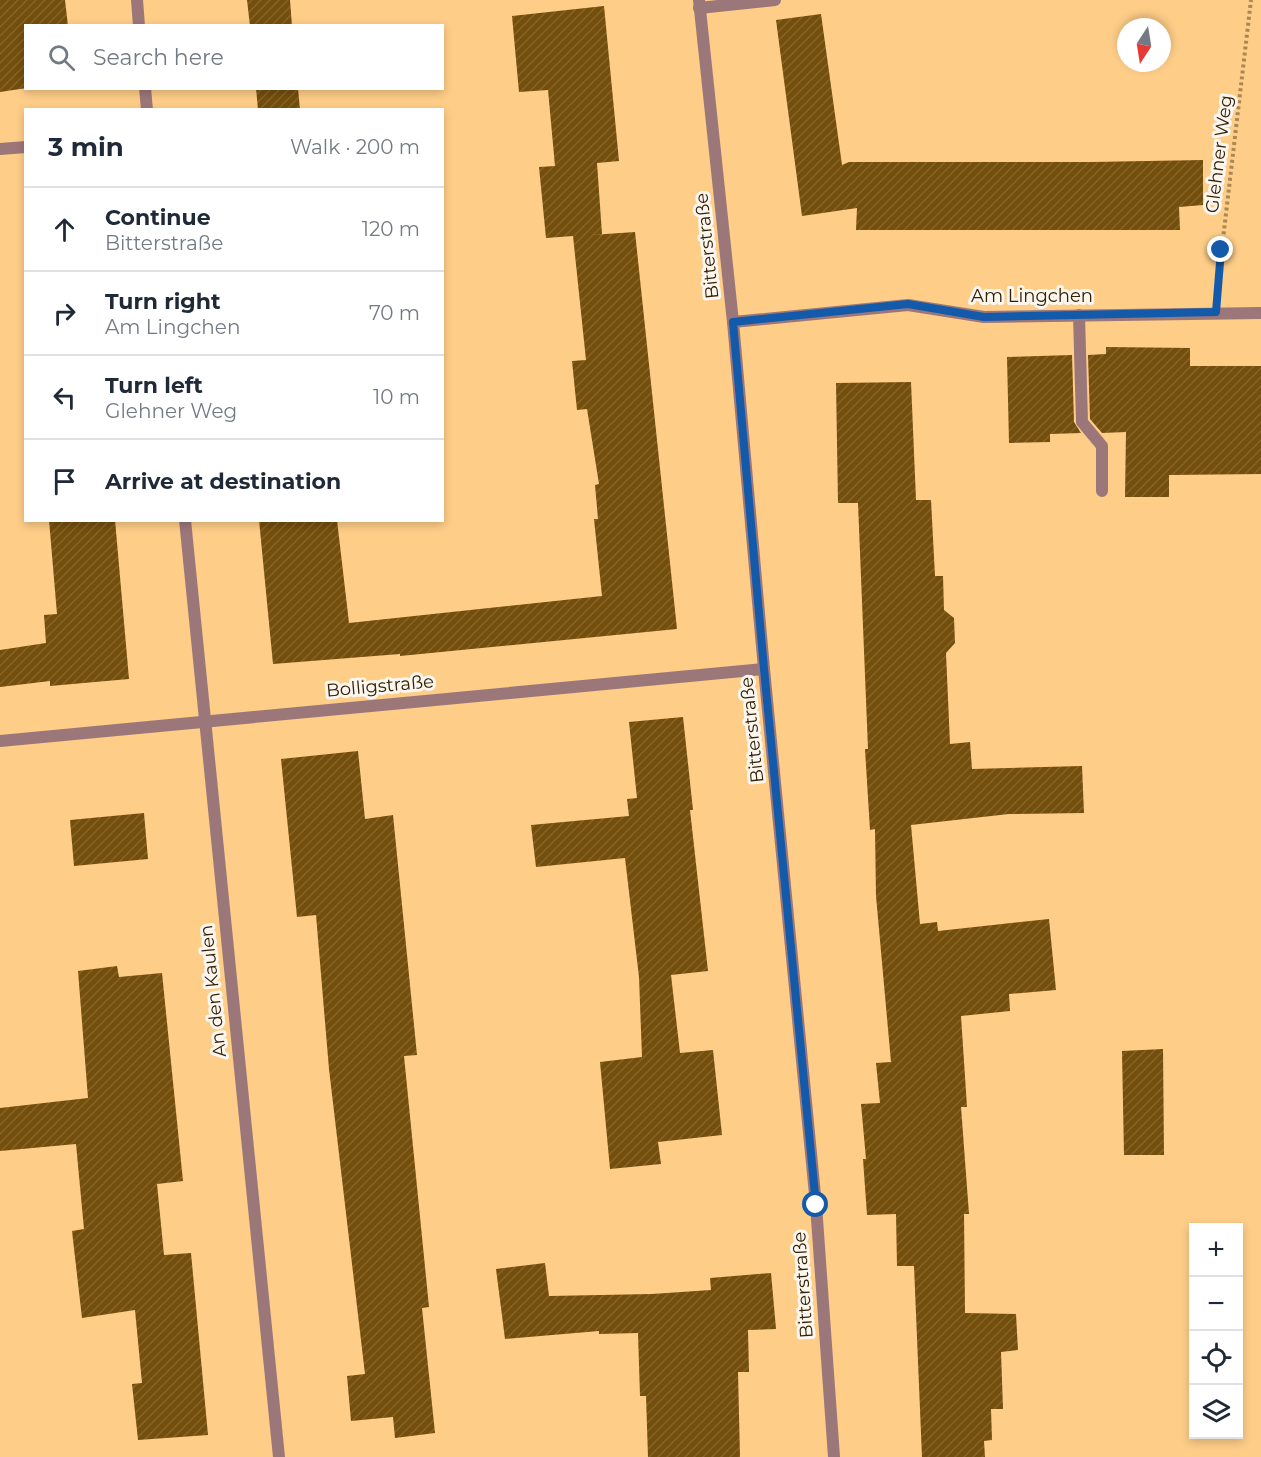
<!DOCTYPE html>
<html lang="en">
<head>
<meta charset="utf-8">
<style>
  body { margin:0; font-family:Montserrat,sans-serif; background:#f2f2f3; color:#1f2937 }
  .controls { position:absolute; right:18px; bottom:18px; display:grid; overflow:hidden; border-radius:0px; box-shadow:0 3px 9px #0003 }
  .controls button { width:54px; height:54px; display:grid; place-items:center; padding:0; border:0; border-bottom:2px solid #e0e1e3; background:#fff; color:#1f2937; font:30px sans-serif }
  .compass { position:absolute; left:1117px; top:18px; width:54px; height:54px; border-radius:50%; background:#fff; box-shadow:0 3px 9px #0003; rotate:192deg }
  .stop { position:absolute; width:18px; height:18px; margin:-14px; border:4px solid #135aaa; border-radius:50%; background:#fff }
  .stop.end { background:#135aaa; border-color:#fff; box-shadow:0 2px 6px #0008 }
  .list { margin:0; padding:0; list-style:none }
  h2 { display:flex; justify-content:space-between; align-items:center; height:78px; margin:0; padding:0 24px; font-size:26px }
  h2 small { font-size:20px; font-weight:400; color:#747a83 }
  .list li { display:grid; grid-template-columns:39px 1fr auto; gap:18px; align-items:center; box-sizing:border-box; height:84px; padding:0 24px; border-top:2px solid #e0e1e3 }
  .list b { display:block; font-size:22px; white-space:nowrap }
  .list p { margin:0; font-size:20px; white-space:nowrap; color:#747a83 }
  .list em { font-size:20px; font-style:normal; color:#747a83 }
  .icon { flex:none; width:33px; height:33px; fill:none; stroke:currentColor; stroke-width:2; stroke-linecap:round; stroke-linejoin:round }
  .map { position:relative; flex:none; width:1261px; height:1457px; overflow:hidden }
  .search { position:absolute; background:#fff; box-shadow:0 3px 9px #0003; left:24px; top:24px; width:420px; height:66px; display:flex; align-items:center; gap:15px; box-sizing:border-box; padding:0 21px; border-radius:0px; color:#747a83; font-size:22px }
  .panel { position:absolute; background:#fff; box-shadow:0 3px 9px #0003; left:24px; top:108px; width:420px; height:414px; border-radius:0px }
  .map>svg:first-child { display:block }
</style>
</head>
<body>
<div class="map">
<svg width="1261" height="1457" viewBox="0 0 1261 1457">
  <defs>
    <pattern id="building-hatch" width="6" height="6" patternUnits="userSpaceOnUse" patternTransform="scale(1.5)"><rect width="6" height="6" fill="#744e0b"/><path d="M-1 1l2-2M0 6l6-6M5 7l2-2" fill="none" stroke="#84642d"/></pattern>
  </defs>
  <rect width="100%" height="100%" fill="#fecd88"/>
  <g fill="url(#building-hatch)">
    <path d="M 0,0 L 65,0 L 68,26 L 26,26 L 26,88 L 27,88 L 0,92 Z"/>
    <path d="M 247,0 L 290,0 L 292,26 L 250,26 Z"/>
    <path d="M 604,6 L 619,161 L 597,163 L 602,234 L 591,235 L 635,232 L 677,629 L 400,656 L 400,654 L 273,664 L 259,520 L 337,520 L 349,623 L 602,596 L 594,519 L 598,519 L 595,485 L 599,484 L 587,409 L 577,410 L 572,361 L 586,360 L 573,236 L 546,238 L 539,167 L 555,166 L 548,90 L 519,92 L 512,16 Z"/>
    <path d="M 821,14 L 842,165 L 849,162 L 1092,162 L 1203,160 L 1203,205 L 1179,207 L 1180,230 L 856,230 L 857,208 L 802,216 L 776,20 Z"/>
    <path d="M 256,88 L 298,88 L 300,110 L 258,110 Z"/>
    <path d="M 1106,347 L 1190,348 L 1190,366 L 1261,366 L 1261,474 L 1169,475 L 1169,497 L 1125,497 L 1126,432 L 1102,433 L 1090,419 L 1088,355 L 1106,354 Z"/>
    <path d="M 1072,355 L 1074,422 L 1081,433 L 1050,434 L 1050,442 L 1009,443 L 1007,357 Z"/>
    <path d="M 911,382 L 916,500 L 931,500 L 935,576 L 943,576 L 944,610 L 954,618 L 955,643 L 946,653 L 950,744 L 970,742 L 972,769 L 1082,766 L 1084,813 L 1009,814 L 911,825 L 920,924 L 937,922 L 938,931 L 1049,919 L 1056,990 L 1009,994 L 1010,1011 L 961,1016 L 967,1107 L 961,1107 L 969,1214 L 964,1214 L 965,1313 L 1016,1314 L 1018,1350 L 1001,1352 L 1003,1409 L 991,1409 L 992,1440 L 984,1441 L 985,1457 L 922,1457 L 914,1266 L 897,1266 L 896,1214 L 867,1215 L 863,1159 L 866,1159 L 861,1104 L 880,1103 L 876,1063 L 891,1062 L 876,896 L 875,829 L 870,830 L 865,749 L 868,749 L 858,503 L 838,503 L 836,383 Z"/>
    <path d="M 49,520 L 115,520 L 129,679 L 50,686 L 50,681 L 0,687 L 0,650 L 46,643 L 44,615 L 57,614 Z"/>
    <path d="M 683,717 L 693,810 L 690,810 L 708,971 L 671,975 L 680,1053 L 713,1050 L 722,1135 L 658,1142 L 661,1164 L 610,1169 L 600,1062 L 642,1057 L 639,977 L 625,858 L 536,867 L 531,825 L 629,816 L 627,799 L 637,798 L 629,722 Z"/>
    <path d="M 358,751 L 365,819 L 393,815 L 417,1055 L 404,1056 L 429,1307 L 422,1308 L 435,1433 L 395,1438 L 393,1417 L 351,1421 L 347,1376 L 365,1374 L 329,1069 L 316,915 L 297,917 L 281,759 Z"/>
    <path d="M 144,813 L 148,859 L 74,866 L 70,820 Z"/>
    <path d="M 117,966 L 119,977 L 162,973 L 183,1181 L 157,1184 L 164,1255 L 191,1253 L 208,1435 L 138,1440 L 132,1384 L 142,1383 L 135,1310 L 82,1318 L 72,1231 L 84,1229 L 76,1144 L 0,1151 L 0,1108 L 88,1098 L 78,971 Z"/>
    <path d="M 1163,1049 L 1164,1155 L 1124,1155 L 1122,1051 Z"/>
    <path d="M 545,1263 L 549,1296 L 652,1294 L 711,1290 L 710,1278 L 771,1273 L 776,1329 L 748,1330 L 749,1372 L 738,1372 L 740,1457 L 648,1457 L 646,1396 L 640,1396 L 638,1333 L 599,1334 L 599,1331 L 505,1339 L 496,1269 Z"/>
  </g>
  <g fill="none" stroke-linecap="round" stroke-linejoin="round">
    <path stroke="#ac8752" stroke-width="4" stroke-dasharray="3 3" stroke-linecap="butt" d="M 1218,282 L 1251,0"/>
    <g stroke="#9c7779" stroke-width="12">
      <path d="M 699,8 L 775,0"/>
      <path d="M 1079,315 L 1082,422 L 1102,446 L 1102,491"/>
    </g>
    <g stroke="#9c7779" stroke-width="12">
      <path d="M 137,0 L 139,26"/>
      <path d="M 699,0 L 733,322 L 764,669 L 816,1205 L 834,1457"/>
      <path d="M 145,88 L 147,110"/>
      <path d="M 0,149 L 26,147"/>
      <path d="M 733,322 L 908,305 L 984,317 L 1261,313"/>
      <path d="M 185,520 L 279,1457"/>
      <path d="M 0,741 L 764,669"/>
    </g>
  </g>
  <g fill="none" stroke-linecap="round" stroke-linejoin="round">
    <path stroke="#135aaa" stroke-width="8" d="M 816,1205 L 764,669 L 733,322 L 908,304 L 984,317 L 1216,312 L 1221,250"/>
  </g>
  <g text-anchor="middle" dominant-baseline="central" stroke-width="6" stroke-linejoin="round" paint-order="stroke">
    <g font-size="18" fill="#342103" stroke="#fbf6f0">
      <text transform="translate(1219 154) rotate(-83)">Glehner Weg</text>
      <text transform="translate(707 246) rotate(-96)">Bitterstraße</text>
      <text x="1032" y="296">Am Lingchen</text>
      <text transform="translate(380 686) rotate(-5)">Bolligstraße</text>
      <text transform="translate(752 730) rotate(-96)">Bitterstraße</text>
      <text transform="translate(213 991) rotate(-96)">An den Kaulen</text>
      <text transform="translate(803 1285) rotate(-94)">Bitterstraße</text>
    </g>
  </g>
</svg>
<div class="controls">
<button>+</button>
<button>−</button>
<button><svg class="icon" aria-label="locate" viewBox="0 0 24 24"><circle cx="12" cy="12" r="6"/><path d="M12 2v4M12 18v4M2 12h4M18 12h4"/></svg></button>
<button><svg class="icon" aria-label="layers" viewBox="0 0 24 24"><path d="M12 4l9 5-9 5-9-5zM3 14l9 5 9-5"/></svg></button>
</div>
<svg class="compass" viewBox="-18 -18 36 36"><path d="M0-13l5 13h-10z" fill="#e53935"/><path d="M0 13l5-13h-10z" fill="#747a83"/></svg>
<div class="stop" style="left:816px;top:1205px"></div>
<div class="stop end" style="left:1221px;top:250px"></div>
<div class="search"><svg class="icon" aria-label="search" viewBox="0 0 24 24"><circle cx="10" cy="10" r="6"/><path d="M15 15l6 6"/></svg>Search here</div>
<section class="panel">
<h2>3 min<small>Walk · 200 m</small></h2>
<ul class="list">
<li><svg class="icon" aria-label="ahead" viewBox="0 0 24 24"><path d="M12 20V5M6 11l6-6 6 6"/></svg><div><b>Continue</b><p>Bitterstraße</p></div><em>120 m</em></li>
<li><svg class="icon" aria-label="right" viewBox="0 0 24 24"><path d="M7 20v-9h11M14 6l5 5-5 5"/></svg><div><b>Turn right</b><p>Am Lingchen</p></div><em>70 m</em></li>
<li><svg class="icon" aria-label="left" viewBox="0 0 24 24"><path d="M17 20v-9H6M10 6l-5 5 5 5"/></svg><div><b>Turn left</b><p>Glehner Weg</p></div><em>10 m</em></li>
<li><svg class="icon" aria-label="arrive" viewBox="0 0 24 24"><path d="M6 21V4h12l-3 4 3 4H6"/></svg><div><b>Arrive at destination</b></div></li>
</ul>
</section>
</div>
</body>
</html>
